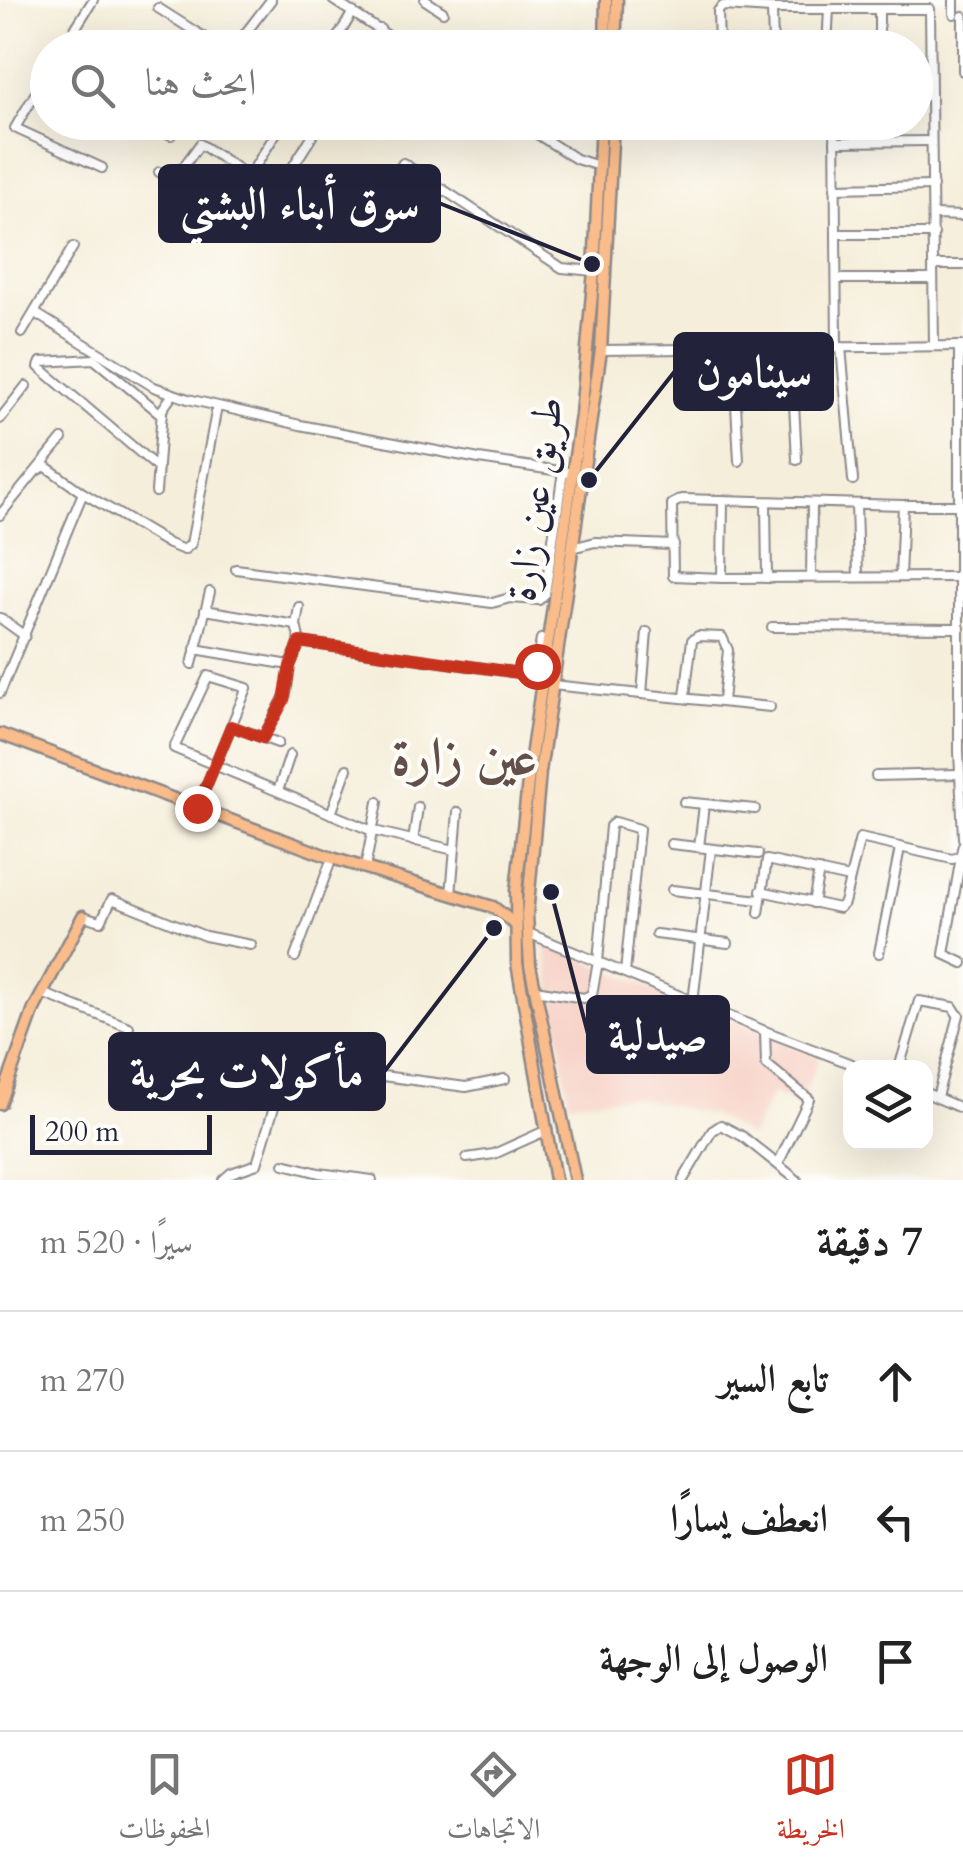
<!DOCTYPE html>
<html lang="ar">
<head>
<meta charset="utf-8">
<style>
  body { margin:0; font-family:Cardo,Amiri,serif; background:#f6f6f6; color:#222; direction:rtl }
  .controls { position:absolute; right:30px; bottom:30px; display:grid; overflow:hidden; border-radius:20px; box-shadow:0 10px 40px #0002 }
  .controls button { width:90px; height:90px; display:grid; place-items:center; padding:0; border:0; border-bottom:2px solid #e0e0e0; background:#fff; color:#222; font:50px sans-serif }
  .scale { position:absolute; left:30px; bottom:25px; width:182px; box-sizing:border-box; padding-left:10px; border:5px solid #22223b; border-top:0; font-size:28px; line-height:35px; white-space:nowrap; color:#22223b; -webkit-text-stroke:8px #fdfcf7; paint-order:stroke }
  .stop { position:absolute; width:30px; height:30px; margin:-22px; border:8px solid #c8321e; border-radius:50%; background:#fff }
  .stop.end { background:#c8321e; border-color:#fff; box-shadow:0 2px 10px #0008 }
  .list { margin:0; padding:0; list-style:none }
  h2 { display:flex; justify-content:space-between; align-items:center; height:130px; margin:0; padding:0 40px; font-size:42px }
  h2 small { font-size:32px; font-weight:400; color:#767676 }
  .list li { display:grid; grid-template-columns:65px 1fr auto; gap:30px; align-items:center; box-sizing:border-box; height:140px; padding:0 40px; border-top:2px solid #e0e0e0 }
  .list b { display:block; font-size:38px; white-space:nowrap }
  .list em { font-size:32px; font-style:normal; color:#767676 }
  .icon { flex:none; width:55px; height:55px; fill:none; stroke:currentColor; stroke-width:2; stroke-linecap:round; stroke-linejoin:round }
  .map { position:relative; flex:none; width:963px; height:1180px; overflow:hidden; direction:ltr }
  .search { position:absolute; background:#fff; box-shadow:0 10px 40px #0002; left:30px; right:30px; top:30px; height:110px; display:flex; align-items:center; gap:25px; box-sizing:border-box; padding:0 35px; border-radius:55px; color:#767676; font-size:38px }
  .sheet { height:550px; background:#fff }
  nav { display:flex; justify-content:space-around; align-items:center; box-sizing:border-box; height:140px; border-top:2px solid #e0e0e0; background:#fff; font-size:28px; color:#767676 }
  nav a { display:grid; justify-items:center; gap:5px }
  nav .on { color:#c8321e }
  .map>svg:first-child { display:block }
</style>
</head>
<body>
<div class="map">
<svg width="963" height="1180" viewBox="0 0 963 1180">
  <rect width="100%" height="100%" fill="#fdfcf7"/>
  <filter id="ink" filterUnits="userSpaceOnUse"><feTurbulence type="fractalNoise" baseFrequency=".01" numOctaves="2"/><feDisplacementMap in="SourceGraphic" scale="20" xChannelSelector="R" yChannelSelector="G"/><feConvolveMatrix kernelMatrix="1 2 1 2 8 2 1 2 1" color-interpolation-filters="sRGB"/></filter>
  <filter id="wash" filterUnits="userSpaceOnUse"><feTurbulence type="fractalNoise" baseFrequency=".0048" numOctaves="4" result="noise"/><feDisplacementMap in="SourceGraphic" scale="40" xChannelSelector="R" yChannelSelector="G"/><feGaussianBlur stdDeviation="2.25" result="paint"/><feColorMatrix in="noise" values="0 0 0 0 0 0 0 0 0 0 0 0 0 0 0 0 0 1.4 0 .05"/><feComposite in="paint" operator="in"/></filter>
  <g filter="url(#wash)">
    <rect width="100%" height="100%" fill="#f5eeda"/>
    <path fill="#f7d1c6" d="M 545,944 L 819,1056 L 800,1105 L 772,1093 L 750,1137 L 713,1115 L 631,1096 L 569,1102 Z"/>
  </g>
  <g filter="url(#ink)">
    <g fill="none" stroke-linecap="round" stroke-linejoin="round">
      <g stroke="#8c888a" stroke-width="12">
        <g id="minor">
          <path d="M 333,0 L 407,48"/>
          <path d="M 425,0 L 443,12"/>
          <path d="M 954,0 L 954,14"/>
          <path d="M 158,8 L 221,48"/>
          <path d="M 772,9 L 773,48"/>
          <path d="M 963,16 L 963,71"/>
          <path d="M 70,36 L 95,48"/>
          <path d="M 63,48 L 93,0"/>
          <path d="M 234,48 L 271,0"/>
          <path d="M 331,48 L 353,12"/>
          <path d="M 368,48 L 380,29"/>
          <path d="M 719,48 L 718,11 L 723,6 L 772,9 L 930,9 L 934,346"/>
          <path d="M 827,48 L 829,9"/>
          <path d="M 879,48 L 879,9"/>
          <path d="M 48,72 L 15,128 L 102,168"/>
          <path d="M 916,96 L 931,96"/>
          <path d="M 142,122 L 171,135"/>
          <path d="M 518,122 L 576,159 L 599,166"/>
          <path d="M 835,122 L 837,347"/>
          <path d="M 835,142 L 931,141"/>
          <path d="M 159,172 L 225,215"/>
          <path d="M 173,181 L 200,144 L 249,176"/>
          <path d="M 835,188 L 933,186"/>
          <path d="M 372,212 L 403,163 L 562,268 L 594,271"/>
          <path d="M 934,215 L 963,216"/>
          <path d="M 255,227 L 321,122"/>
          <path d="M 405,233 L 436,185"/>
          <path d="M 213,234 L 283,122"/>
          <path d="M 836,234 L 934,234"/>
          <path d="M 934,265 L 963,265"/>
          <path d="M 837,279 L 933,279"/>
          <path d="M 35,313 L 154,387 L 188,399 L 300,425 L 479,459 L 573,473"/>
          <path d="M 22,333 L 73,247"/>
          <path d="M 959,346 L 959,751 L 963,838"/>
          <path d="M 791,347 L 797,460"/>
          <path d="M 841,347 L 853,480"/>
          <path d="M 733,348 L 739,461"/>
          <path d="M 601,350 L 963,346"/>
          <path d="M 0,419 L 26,386"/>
          <path d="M 158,468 L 39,367 L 41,362 L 94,359 L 162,415"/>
          <path d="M 38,470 L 45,466 L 83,493 L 169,544 L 184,550 L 191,544 L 217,407"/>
          <path d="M 156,492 L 162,410 L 173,394"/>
          <path d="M 723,500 L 722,578 L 673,576 L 672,504 L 682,499 L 903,505 L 900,577"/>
          <path d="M 766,503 L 767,578"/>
          <path d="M 856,504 L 858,576"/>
          <path d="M 903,505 L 958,505"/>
          <path d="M 0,515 L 62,439"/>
          <path d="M 572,548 L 595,542 L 674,545"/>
          <path d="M 236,569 L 492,603 L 510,598 L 539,600 L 545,594 L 563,471"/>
          <path d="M 811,576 L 812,503"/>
          <path d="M 722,578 L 958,577"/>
          <path d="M 205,610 L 296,625"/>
          <path d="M 0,618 L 25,636"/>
          <path d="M 772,627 L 960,628"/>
          <path d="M 300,642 L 526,674 L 536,669 L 541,639"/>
          <path d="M 195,649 L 290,665"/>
          <path d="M 192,664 L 210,592"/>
          <path d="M 552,685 L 770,707"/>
          <path d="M 0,693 L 83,493"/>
          <path d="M 642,694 L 647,632"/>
          <path d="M 685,696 L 692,640 L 698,636 L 722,637 L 728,650 L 723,701"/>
          <path d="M 231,726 L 278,743"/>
          <path d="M 263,738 L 286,694 L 290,665 L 300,642 L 296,625 L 299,607"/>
          <path d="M 876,776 L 959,774"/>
          <path d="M 278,791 L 290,755"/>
          <path d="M 684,802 L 755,809"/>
          <path d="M 197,808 L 247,688 L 208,676 L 174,748 L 370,830 L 454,850"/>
          <path d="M 331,814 L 347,769"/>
          <path d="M 413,841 L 418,807"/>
          <path d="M 671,844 L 758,854"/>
          <path d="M 699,847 L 704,805"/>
          <path d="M 961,857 L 944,954 L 963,963"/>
          <path d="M 365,868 L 378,802"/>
          <path d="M 672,890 L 760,900"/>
          <path d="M 761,891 L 839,908 L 844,903 L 860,838 L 952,859 L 960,857 L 963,845"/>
          <path d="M 451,895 L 458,812"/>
          <path d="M 813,903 L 819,871"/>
          <path d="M 759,913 L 767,860 L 849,878"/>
          <path d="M 83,916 L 101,921 L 112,899 L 205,936 L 251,945"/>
          <path d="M 528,933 L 765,1031 L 862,1068"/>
          <path d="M 656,934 L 728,943"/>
          <path d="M 879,953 L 900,848"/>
          <path d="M 295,957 L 332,858"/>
          <path d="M 535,990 L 584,998 L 592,994 L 598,962 L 610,826 L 615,822 L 639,829 L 625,973"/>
          <path d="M 42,993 L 129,1027"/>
          <path d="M 693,1002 L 711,849"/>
          <path d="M 765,1031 L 766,1064 L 809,1099 L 778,1164"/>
          <path d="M 899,1068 L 919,1001 L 953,1007 L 958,1015"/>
          <path d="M 926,1093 L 963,1109"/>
          <path d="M 937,1097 L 959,1015"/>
          <path d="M 467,1158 L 494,1154 L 545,1131"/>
          <path d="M 284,1164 L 319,1173 L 372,1180"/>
          <path d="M 223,1180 L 231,1173 L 257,1164 L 277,1097 L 283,1091 L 310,1090 L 360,1073 L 466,1087 L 505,1079"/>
          <path d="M 683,1180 L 712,1131 L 721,1125 L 742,1136 L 797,1180"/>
        </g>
      </g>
      <g stroke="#8c888a" stroke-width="15">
        <g id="major">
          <path d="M 605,48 L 606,0"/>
          <path d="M 615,48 L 617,0"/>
          <path d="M 0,734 L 332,858 L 493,907 L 516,925"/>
          <path d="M 0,1104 L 34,1009 L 83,916"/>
          <path d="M 555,1180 L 517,963 L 516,891 L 530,764 L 581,415 L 594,271 L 601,122"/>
          <path d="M 575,1180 L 530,965 L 527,915 L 540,772 L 601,350 L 613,122"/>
        </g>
      </g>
      <use href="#minor" stroke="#fff" stroke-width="8"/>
      <use href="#major" stroke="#f9bc8a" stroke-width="10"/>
    </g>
  </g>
  <g fill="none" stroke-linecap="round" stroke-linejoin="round" filter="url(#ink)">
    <path stroke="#c8321e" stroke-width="12" d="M 197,808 L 231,726 L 263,738 L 284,700 L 290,666 L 300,642 L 526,674 L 533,672 L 537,666"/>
  </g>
  <g text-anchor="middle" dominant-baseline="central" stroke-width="8" stroke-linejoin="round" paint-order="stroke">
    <g font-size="42" fill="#22223b" stroke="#fdfcf7">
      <text transform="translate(535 499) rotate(-82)">طريق عين زارة</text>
    </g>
    <g font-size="52" font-weight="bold" fill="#634f49" stroke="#fdfcf7">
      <text x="464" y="758">عين زارة</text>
    </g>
  </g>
  <path fill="none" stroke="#22223b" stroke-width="4" d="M592 264L439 203M589 480L675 371M551 892L588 1034M494 928L384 1072"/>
  <g fill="#22223b" stroke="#fdfcf7" stroke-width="4">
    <circle cx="592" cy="264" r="10"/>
    <circle cx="589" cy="480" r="10"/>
    <circle cx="551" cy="892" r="10"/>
    <circle cx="494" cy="928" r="10"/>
  </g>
  <g fill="#22223b" stroke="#22223b" stroke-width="4">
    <rect x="160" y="166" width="279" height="75" rx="10"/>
    <rect x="675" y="334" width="157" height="75" rx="10"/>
    <rect x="588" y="997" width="140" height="75" rx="10"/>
    <rect x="110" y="1034" width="274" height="75" rx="10"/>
  </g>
  <g font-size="45" text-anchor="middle" font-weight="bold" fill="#fff">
    <text x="300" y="219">سوق أبناء البشتي</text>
    <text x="754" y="387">سينامون</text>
    <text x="658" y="1050">صيدلية</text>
    <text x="247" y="1087">مأكولات بحرية</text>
  </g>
</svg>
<div class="controls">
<button><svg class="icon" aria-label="layers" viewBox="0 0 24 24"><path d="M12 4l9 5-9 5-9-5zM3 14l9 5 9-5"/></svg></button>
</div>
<div class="scale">200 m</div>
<div class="stop" style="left:537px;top:666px"></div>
<div class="stop end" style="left:197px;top:808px"></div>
<div class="search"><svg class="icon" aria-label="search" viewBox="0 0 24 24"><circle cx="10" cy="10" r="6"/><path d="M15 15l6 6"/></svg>ابحث هنا</div>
</div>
<section class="sheet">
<h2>7 دقيقة<small>سيرًا · 520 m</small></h2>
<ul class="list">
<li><svg class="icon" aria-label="ahead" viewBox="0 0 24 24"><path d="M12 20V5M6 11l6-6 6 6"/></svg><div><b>تابع السير</b></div><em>270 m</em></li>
<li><svg class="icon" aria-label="left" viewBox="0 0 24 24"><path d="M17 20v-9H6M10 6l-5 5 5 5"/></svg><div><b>انعطف يسارًا</b></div><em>250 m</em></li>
<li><svg class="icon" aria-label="arrive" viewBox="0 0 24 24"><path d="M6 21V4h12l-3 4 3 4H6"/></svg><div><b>الوصول إلى الوجهة</b></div></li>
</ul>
</section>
<nav>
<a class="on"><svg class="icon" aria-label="map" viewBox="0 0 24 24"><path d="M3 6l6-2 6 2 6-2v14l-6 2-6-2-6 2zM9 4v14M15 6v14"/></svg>الخريطة</a>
<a><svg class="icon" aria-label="directions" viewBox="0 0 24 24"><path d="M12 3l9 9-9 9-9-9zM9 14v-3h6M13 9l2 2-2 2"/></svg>الاتجاهات</a>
<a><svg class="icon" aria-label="saved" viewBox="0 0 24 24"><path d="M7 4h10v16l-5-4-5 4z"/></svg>المحفوظات</a>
</nav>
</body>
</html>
